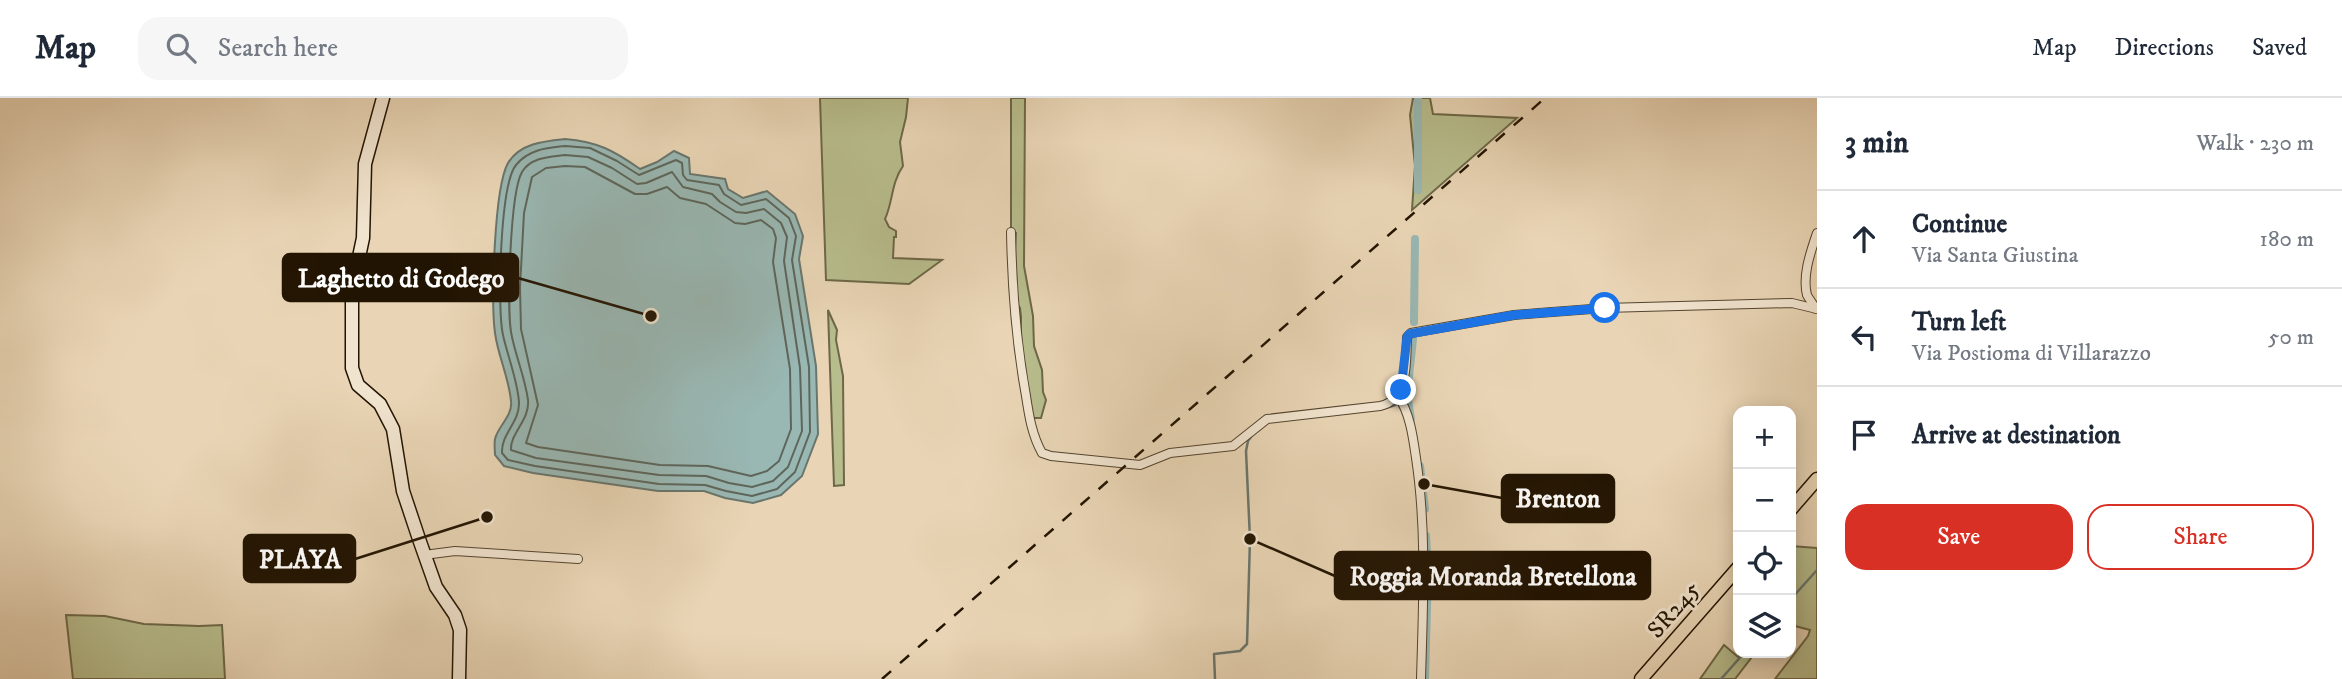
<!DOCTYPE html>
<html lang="en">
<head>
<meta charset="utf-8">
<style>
  body { margin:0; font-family:"IM FELL DW Pica",serif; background:#f6f6f7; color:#1f2937 }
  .controls { position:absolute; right:21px; bottom:21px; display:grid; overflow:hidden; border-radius:14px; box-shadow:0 4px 18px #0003 }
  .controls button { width:63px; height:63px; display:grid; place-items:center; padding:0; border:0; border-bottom:2px solid #e0e1e3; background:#fff; color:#1f2937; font:35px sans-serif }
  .stop { position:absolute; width:21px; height:21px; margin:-16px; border:5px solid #1a73e8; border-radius:50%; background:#fff }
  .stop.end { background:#1a73e8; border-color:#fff; box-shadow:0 2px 7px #0008 }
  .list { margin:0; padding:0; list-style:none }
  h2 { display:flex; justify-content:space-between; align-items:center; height:91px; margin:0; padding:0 28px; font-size:30px }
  h2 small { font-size:23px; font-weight:400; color:#747a83 }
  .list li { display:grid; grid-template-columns:46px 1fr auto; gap:21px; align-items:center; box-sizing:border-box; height:98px; padding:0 28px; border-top:2px solid #e0e1e3 }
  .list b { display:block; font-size:26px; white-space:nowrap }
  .list p { margin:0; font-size:23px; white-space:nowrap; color:#747a83 }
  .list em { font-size:23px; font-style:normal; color:#747a83 }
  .actions { display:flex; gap:14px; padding:21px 28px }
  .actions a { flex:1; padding:16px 0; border:2px solid #d93025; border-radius:21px; text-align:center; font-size:24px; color:#d93025 }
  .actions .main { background:#d93025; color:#fff }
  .icon { flex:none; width:38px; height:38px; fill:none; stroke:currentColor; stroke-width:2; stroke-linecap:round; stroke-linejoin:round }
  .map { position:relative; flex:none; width:1817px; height:581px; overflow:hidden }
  header { display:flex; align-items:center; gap:42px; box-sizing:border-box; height:98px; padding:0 35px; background:#fff; border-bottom:2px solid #e0e1e3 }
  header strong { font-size:33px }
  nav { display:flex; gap:38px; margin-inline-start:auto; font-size:24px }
  .search { width:490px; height:63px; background:#f6f6f7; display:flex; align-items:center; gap:18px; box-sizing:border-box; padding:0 24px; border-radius:21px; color:#747a83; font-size:26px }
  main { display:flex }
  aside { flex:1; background:#fff }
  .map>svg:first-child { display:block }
</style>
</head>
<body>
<header>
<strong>Map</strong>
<div class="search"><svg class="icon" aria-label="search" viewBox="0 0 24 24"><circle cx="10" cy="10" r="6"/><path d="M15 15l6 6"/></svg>Search here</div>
<nav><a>Map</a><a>Directions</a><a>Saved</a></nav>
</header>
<main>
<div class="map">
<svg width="1817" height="581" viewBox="0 0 1817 581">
  <rect width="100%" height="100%" fill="#e9d5b5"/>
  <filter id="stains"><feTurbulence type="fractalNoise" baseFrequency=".00286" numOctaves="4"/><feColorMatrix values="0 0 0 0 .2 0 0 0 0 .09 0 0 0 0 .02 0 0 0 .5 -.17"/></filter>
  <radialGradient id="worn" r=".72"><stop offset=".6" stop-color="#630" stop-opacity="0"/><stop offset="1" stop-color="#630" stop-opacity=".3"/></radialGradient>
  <g fill="#b8bd8d" stroke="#6d6848" stroke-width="2">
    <path d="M 820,0 L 908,0 L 906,19 L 900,44 L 903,68 C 891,85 893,104 885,121 L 889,129 L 896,133 L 896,139 L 894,139 L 893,160 L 942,162 L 909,186 L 826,182 Z"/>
    <path d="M 1011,0 L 1025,0 L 1024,168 L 1033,218 L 1034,248 L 1042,272 L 1043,294 L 1046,302 L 1041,320 L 1029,320 L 1021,258 L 1021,218 L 1020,210 L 1012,199 L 1016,135 L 1011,134 Z"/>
    <path d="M 1413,0 L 1430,0 L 1433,16 L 1517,20 L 1412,112 L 1415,68 L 1410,17 Z"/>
    <path d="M 828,212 L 837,232 L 836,242 L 843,278 L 844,387 L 834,388 Z"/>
    <path d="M 1791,448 L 1817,450 L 1817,581 L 1775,581 L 1808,538 L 1810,532 L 1791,527 Z"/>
    <path d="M 66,517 L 105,518 L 144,526 L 199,528 L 222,527 L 225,581 L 73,581 Z"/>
    <path d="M 1724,547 L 1738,559 L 1742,555 L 1755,555 L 1735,581 L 1700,581 Z"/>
  </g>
  <path fill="#99b8b4" stroke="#69766d" stroke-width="2" d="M 565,41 C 598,44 613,52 640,71 L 657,64 L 674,53 L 689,60 L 690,76 L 725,81 L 728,91 L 743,100 L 767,93 L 795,116 L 803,138 L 799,161 L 816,268 L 818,336 L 802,378 L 781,397 L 753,405 L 725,400 L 704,393 L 658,393 L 533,375 L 504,368 L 495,357 C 495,353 494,346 495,341 C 498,328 513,318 511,303 C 509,280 498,258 495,235 C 491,205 494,90 508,65 C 520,45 545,43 565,41 Z"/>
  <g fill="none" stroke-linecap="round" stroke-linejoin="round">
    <g stroke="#5e665b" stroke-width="2">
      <path d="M 565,48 L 590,50 L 617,63 L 639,77 L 676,62 L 682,65 L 683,77 L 687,82 L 719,87 L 724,96 L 741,107 L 766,101 L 789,120 L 796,138 L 792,162 L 809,269 L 810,334 L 795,374 L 777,391 L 752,398 L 726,393 L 705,387 L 659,386 L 535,368 L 508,362 L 502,355 C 501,336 519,325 519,306 C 519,287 507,256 503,237 C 497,211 500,86 516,67 C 529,51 547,50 565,48 Z"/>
      <path d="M 565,57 L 588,59 L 612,70 L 637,86 L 646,85 L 672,74 L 683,89 L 712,96 L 720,104 L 736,114 L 746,115 L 764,111 L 781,125 L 787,139 L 784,163 L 800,270 L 802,333 L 788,369 L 773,383 L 752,389 L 729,385 L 706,378 L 659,377 L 536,360 L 511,352 C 510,335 530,322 528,302 C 525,279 515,257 511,234 C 507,209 510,95 522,74 C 531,59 550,59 565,57 Z"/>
      <path d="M 565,68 L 585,69 L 635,96 L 647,96 L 667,89 L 680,100 L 706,106 L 735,125 L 745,126 L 761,122 L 773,131 L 776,140 L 773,164 L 790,271 L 791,331 L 779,363 L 767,373 L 751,378 L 708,368 L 660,367 L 538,349 L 526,345 L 538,307 L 521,231 L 520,189 L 524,115 L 532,79 L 546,70 Z"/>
    </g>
    <g stroke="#69766d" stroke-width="2.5">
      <path d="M 1384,310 C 1394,309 1402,305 1407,296"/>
      <path d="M 1791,501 L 1817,472"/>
      <path d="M 1215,581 L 1214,556 L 1240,553 L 1247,546 L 1250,441 L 1246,353 L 1248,343 L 1253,336"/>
      <path d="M 1721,581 L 1744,555"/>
    </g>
    <g stroke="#99b8b4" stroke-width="8">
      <path d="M 1418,92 L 1418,0"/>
      <path d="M 1414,224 L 1415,141"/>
      <path d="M 1411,321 L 1407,296 L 1413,241"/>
      <path d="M 1420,368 L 1425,411"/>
      <path d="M 1425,581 L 1428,473 L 1426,438"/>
    </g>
    <g stroke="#54442f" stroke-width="10">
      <g id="street">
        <path d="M 1011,134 C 1012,189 1016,243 1026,298 C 1029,318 1032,337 1042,355 L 1051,358 L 1140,367 L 1170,355 L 1233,348 L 1267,321 L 1380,308 C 1409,302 1406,263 1407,239 L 1411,235 L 1514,217 L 1539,215 L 1605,210 L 1792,205 L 1817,211"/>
        <path d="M 1816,211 C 1814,207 1809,201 1807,197 C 1802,177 1811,153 1817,135"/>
        <path d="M 1398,298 C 1410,315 1413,339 1416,360 C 1427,433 1423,507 1421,581"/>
        <path d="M 424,457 L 455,453 L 578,461"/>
      </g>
    </g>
    <g stroke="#221402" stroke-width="15">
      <path id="secondary" d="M 383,0 L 365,66 L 363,140 L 352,192 L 352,270 L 358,287 L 380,306 L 393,331 L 403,393 L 419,441 L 436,489 L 455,517 L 460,532 L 459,581"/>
    </g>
    <g stroke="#221402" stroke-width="15">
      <g id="primary">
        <path d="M 1791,411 L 1817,381"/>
        <path d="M 1641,581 L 1738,470"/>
      </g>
    </g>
    <use href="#street" stroke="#f1e4cf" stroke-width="8"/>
    <use href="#secondary" stroke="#f1e4cf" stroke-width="12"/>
    <use href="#primary" stroke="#e9d5b5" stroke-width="12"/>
    <path stroke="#221402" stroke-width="2.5" stroke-dasharray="12 12" stroke-linecap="butt" d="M 882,581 L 1545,0"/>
  </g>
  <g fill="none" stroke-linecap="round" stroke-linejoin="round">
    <path stroke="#1a73e8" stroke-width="9" d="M 1401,292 L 1407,239 L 1409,236 L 1514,217 L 1605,210"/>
  </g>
  <g text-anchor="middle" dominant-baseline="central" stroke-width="6" stroke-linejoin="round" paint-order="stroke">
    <g font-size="24" fill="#221402" stroke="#f1e4cf">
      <text transform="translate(1674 512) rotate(-49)">SR245</text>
    </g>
  </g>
  <path fill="none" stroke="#221402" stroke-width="2.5" d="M651 218L518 180M1424 386L1502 400M487 419L355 461M1250 441L1335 478"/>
  <g fill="#221402" stroke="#f1e4cf" stroke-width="2.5">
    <circle cx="651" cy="218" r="7"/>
    <circle cx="1424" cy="386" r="7"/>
    <circle cx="487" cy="419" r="7"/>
    <circle cx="1250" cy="441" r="7"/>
  </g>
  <g fill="#221402" stroke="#221402" stroke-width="2.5">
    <rect x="283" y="156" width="235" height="47" rx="7"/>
    <rect x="1502" y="377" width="112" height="47" rx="7"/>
    <rect x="244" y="437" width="111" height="47" rx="7"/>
    <rect x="1335" y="454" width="315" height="47" rx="7"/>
  </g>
  <g font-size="26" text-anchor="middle" font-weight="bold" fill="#fff">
    <text x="401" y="189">Laghetto di Godego</text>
    <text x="1558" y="409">Brenton</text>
    <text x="300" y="470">PLAYA</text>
    <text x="1493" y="487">Roggia Moranda Bretellona</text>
  </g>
  <rect width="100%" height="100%" filter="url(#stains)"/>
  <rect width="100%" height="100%" fill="url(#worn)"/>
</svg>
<div class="controls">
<button>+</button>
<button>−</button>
<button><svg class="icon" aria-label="locate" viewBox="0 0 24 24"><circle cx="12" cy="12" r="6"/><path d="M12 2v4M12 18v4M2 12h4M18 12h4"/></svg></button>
<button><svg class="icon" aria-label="layers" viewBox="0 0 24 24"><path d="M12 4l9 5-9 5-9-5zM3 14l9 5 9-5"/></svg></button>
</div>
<div class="stop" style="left:1605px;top:210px"></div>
<div class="stop end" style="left:1401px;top:292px"></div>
</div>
<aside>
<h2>3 min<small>Walk · 230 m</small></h2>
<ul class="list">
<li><svg class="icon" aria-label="ahead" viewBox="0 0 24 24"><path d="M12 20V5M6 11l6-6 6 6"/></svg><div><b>Continue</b><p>Via Santa Giustina</p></div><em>180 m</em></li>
<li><svg class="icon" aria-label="left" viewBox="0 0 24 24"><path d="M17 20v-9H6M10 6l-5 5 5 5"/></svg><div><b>Turn left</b><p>Via Postioma di Villarazzo</p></div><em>50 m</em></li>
<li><svg class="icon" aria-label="arrive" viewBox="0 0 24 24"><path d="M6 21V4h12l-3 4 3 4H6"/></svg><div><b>Arrive at destination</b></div></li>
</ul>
<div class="actions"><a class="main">Save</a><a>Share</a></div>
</aside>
</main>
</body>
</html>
